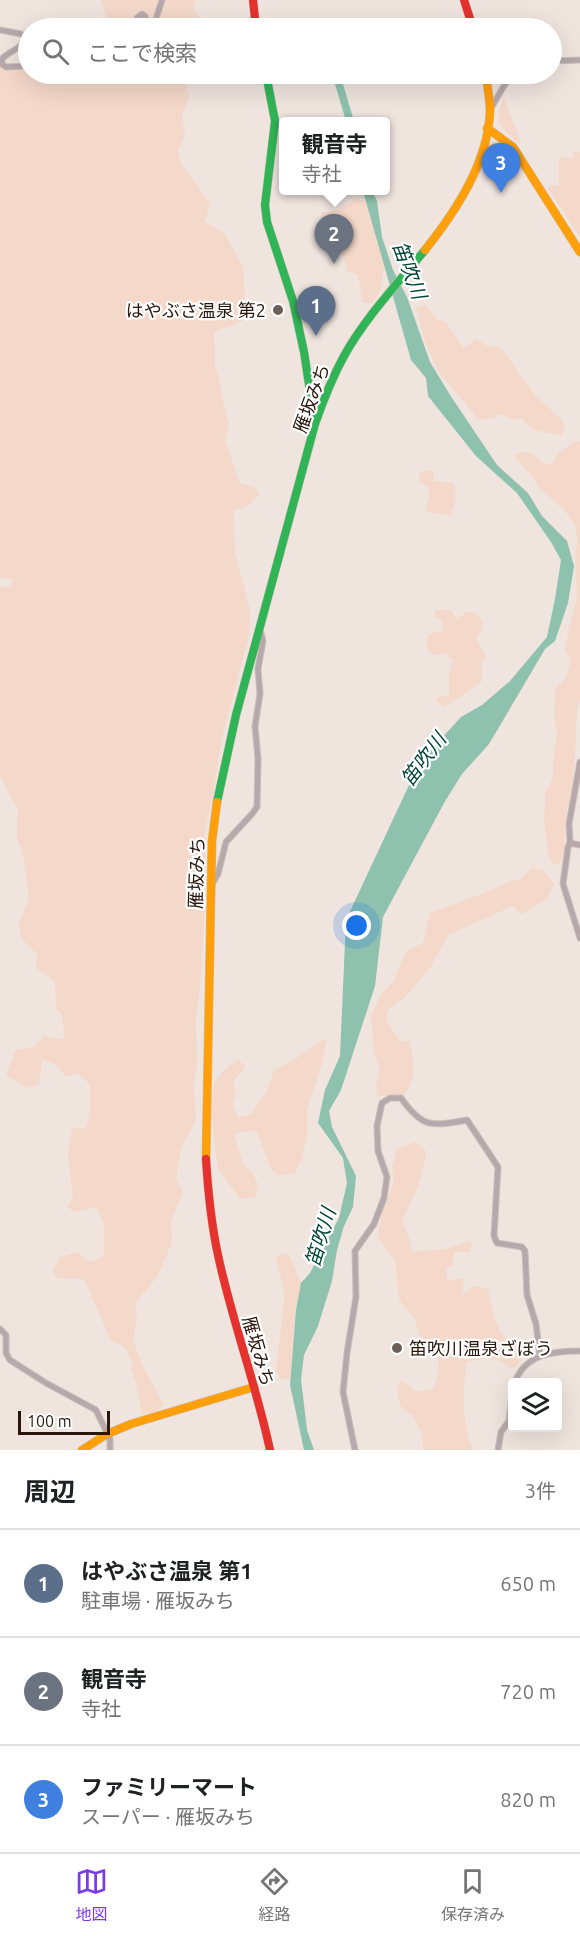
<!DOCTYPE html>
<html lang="ja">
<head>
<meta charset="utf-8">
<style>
  body { margin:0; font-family:Ubuntu,"Noto Sans JP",sans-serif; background:#f2f2f2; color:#202124 }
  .controls { position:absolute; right:18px; bottom:18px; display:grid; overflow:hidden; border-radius:6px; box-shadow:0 6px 24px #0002 }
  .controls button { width:54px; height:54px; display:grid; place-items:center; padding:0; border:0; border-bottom:2px solid #e0e0e0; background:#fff; color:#202124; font:30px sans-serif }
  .scale { position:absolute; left:18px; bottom:15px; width:92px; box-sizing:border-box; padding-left:6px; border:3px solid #29170c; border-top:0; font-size:16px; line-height:21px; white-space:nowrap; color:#29170c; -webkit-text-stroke:4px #fff; paint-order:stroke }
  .you { position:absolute; left:357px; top:926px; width:21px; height:21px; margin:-15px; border:4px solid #fff; border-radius:50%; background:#1a73e8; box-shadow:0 0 0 9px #1a73e833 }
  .badge { display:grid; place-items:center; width:39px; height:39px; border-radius:50%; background:#7c3aed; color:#fff; font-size:20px; font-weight:700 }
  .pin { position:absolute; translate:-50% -50px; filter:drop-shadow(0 2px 3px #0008) }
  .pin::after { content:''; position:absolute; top:32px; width:21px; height:18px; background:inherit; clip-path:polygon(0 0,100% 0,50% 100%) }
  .popup { position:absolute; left:279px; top:117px; width:111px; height:78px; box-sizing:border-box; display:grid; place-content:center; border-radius:6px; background:#fff; filter:drop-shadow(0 2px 4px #0005); font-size:20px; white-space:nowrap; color:#757577 }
  .popup b { font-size:22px; color:#202124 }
  .popup::after { content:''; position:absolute; left:50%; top:100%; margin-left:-12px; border:12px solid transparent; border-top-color:#fff }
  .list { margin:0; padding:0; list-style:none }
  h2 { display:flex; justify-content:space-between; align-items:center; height:78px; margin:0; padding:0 24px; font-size:26px }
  h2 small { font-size:20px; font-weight:400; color:#757577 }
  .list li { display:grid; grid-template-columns:39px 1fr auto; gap:18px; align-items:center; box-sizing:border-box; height:108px; padding:0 24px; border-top:2px solid #e0e0e0 }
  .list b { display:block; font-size:22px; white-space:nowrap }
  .list p { margin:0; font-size:20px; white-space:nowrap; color:#757577 }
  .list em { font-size:20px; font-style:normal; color:#757577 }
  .icon { flex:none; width:33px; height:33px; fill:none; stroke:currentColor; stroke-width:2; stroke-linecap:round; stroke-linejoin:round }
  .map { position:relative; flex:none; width:580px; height:1450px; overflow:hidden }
  .search { position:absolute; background:#fff; box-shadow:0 6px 24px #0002; left:18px; right:18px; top:18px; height:66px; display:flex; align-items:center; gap:15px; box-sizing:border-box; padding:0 21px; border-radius:33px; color:#757577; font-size:22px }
  .sheet { height:402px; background:#fff }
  nav { display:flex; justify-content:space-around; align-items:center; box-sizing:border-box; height:84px; border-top:2px solid #e0e0e0; background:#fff; font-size:16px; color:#757577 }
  nav a { display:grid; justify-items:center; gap:3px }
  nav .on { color:#7c3aed }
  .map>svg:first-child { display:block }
</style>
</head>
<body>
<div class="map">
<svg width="580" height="1450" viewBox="0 0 580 1450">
  <rect width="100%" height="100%" fill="#efe4de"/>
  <g fill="#f4d8ca">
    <path d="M 101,0 L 195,0 L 194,10 L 204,25 L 203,28 L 110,28 Z"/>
    <path d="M 28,65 L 28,74 L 184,74 L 183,77 L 189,96 L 182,116 L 185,135 L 178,151 L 181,163 L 210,204 L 205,221 L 225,234 L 243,267 L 246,318 L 236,324 L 214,332 L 215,366 L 219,378 L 223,402 L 229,425 L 225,440 L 240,483 L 255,487 L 259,494 C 252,505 246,508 234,510 L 235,552 L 250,609 L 249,636 L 222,738 L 213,794 L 204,835 L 206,879 L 201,974 L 196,1021 L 197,1063 L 194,1089 L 196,1120 L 181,1148 L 176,1179 L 183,1192 L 171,1221 L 172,1243 L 157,1277 L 135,1303 L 137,1319 L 133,1340 L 143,1366 L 164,1405 L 156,1412 L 142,1415 L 136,1383 L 130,1367 L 133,1364 L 125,1348 L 111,1341 L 84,1279 L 57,1278 L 53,1271 L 60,1257 L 77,1252 L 90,1262 L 104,1256 L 104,1225 L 97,1207 L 75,1212 L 67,1207 L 73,1198 L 68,1154 L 72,1128 L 86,1128 L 90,1113 L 90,1085 L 79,1074 L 66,1076 L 54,1064 L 42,1059 L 39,1084 L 28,1088 L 6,1075 L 16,1050 L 35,1047 L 44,1036 L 65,1040 L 62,1015 L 56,1009 L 55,981 L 36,968 L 37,954 L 21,938 L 19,923 L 29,899 L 23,854 L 17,837 L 18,809 L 0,777 L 0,587 L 10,587 L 14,579 L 0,578 L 0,67 Z"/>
    <path d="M 504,97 L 521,143 L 519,143 C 500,128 493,121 504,97 Z"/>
    <path d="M 572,151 L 580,152 L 580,237 L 547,187 L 559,185 L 559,157 L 574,158 Z"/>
    <path d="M 355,199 L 368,201 L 384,265 L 381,289 L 372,303 L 363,303 L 358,275 L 348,272 L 343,256 L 334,252 L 331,231 L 322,213 L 340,209 Z"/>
    <path d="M 425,305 L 437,319 L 446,322 L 464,348 L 477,339 L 487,346 L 498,347 L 504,352 L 536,396 L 563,421 L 565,429 L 561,435 L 533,430 L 521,418 L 514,420 L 501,414 L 493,418 L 479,420 L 439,372 L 425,342 L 416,307 Z"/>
    <path d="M 575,441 L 580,442 L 580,700 L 577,708 L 576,739 L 572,789 L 565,822 L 564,849 L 560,864 L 553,864 L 548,854 L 544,819 L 546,791 L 553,778 L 554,754 L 557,733 L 554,715 L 555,690 L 567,676 L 571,660 L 565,651 L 569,628 L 577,599 L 575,553 L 578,542 L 575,525 L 565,511 L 537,485 L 533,477 L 514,456 L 521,451 L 532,453 L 541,463 L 551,464 L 558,454 Z"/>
    <path d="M 426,470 L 433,472 L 434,481 L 453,483 C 458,494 455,504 450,515 L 428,512 L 426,506 L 429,497 L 429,487 L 419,482 L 420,472 Z"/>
    <path d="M 435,610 L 451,610 L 456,619 L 467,612 L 475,612 L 482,620 L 482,628 L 477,638 C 479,646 485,649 486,657 L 482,662 L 482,681 L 445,707 L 436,701 L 437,697 L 449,696 L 449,673 L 453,660 L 445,653 L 434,655 C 425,649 426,645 428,635 L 434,632 L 441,632 L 444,626 L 440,619 L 434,618 Z"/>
    <path d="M 532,868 L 543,870 L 555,884 L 547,898 L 522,914 L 513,906 L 448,935 L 430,968 L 406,996 L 389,1009 L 386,1020 L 400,1041 L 410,1041 C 413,1061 418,1080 403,1096 L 377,1096 L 376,1086 L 380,1070 L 374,1053 L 371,1016 L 381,994 L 393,982 L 406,951 L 423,943 L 430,913 L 492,890 L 512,880 L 519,880 Z"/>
    <path d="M 324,1039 L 327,1040 L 321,1067 L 307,1110 L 307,1137 L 302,1158 L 295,1173 L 277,1175 L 271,1169 L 256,1130 L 234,1134 L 244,1166 L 253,1174 L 258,1184 L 255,1197 L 240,1199 L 218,1169 L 211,1114 L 214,1083 L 222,1072 L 238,1059 L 245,1066 L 241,1073 L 234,1079 L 234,1089 L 236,1095 L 233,1104 L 238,1117 L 251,1114 L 266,1093 L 274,1070 L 291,1062 Z"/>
    <path d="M 416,1142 L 426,1151 C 424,1176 413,1199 402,1221 L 410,1240 L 412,1252 L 445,1249 L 469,1241 L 472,1244 L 470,1252 L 454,1252 L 453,1266 L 446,1267 L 447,1280 L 464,1279 L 462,1295 L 474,1286 L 488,1289 C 492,1303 494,1325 504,1336 C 513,1344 520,1341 526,1354 L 515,1368 L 510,1369 C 498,1354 484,1359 467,1362 C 462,1389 462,1424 473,1450 L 424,1450 L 421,1432 L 413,1415 C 397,1409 399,1400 397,1384 L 402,1381 L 416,1392 L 433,1389 L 439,1370 L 438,1355 L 427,1347 L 420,1336 L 414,1317 L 409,1313 L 399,1299 L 395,1262 L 378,1236 L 382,1212 L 394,1181 L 392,1168 L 397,1149 Z"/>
    <path d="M 282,1253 L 289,1255 L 301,1283 L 296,1310 L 290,1378 L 281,1380 L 276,1370 L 285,1295 L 276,1257 Z"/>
  </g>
  <g fill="#8ec1ae">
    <path d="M 332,74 L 340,74 L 354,121 L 346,121 Z"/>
    <path d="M 363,191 L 372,191 L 377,201 L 382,237 L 393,270 L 407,297 L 430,362 L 450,395 L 497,465 L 528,493 L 542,516 L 567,541 L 574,566 L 568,603 L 555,641 L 545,649 L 489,744 L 462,774 L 444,803 L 383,917 L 375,986 L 341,1090 L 329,1111 L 332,1127 L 356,1176 L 353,1207 L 344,1226 L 337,1250 L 332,1281 L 318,1326 L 304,1355 L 301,1379 L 307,1430 L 314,1450 L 304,1450 L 290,1385 L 296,1310 L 301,1283 L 310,1273 L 339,1218 L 347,1183 L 343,1158 L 318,1123 L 325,1090 L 340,1056 L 346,920 L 410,783 L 431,750 L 461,717 L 482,705 L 510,681 L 547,637 L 555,599 L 561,560 L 551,542 L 517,493 L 476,456 L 428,396 L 426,378 L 411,360 Z"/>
  </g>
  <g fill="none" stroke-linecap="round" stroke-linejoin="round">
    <g stroke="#cac0ba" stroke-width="7">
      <g id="street">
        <path d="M 132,28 L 137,18 L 142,14 L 145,16 L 146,20 L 143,28"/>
        <path d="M 153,28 L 162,0"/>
        <path d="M 0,30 L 21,34 L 25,38 C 22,49 9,51 2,59 L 2,64 L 6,67 L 28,66"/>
        <path d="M 552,61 L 580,60"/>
        <path d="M 491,108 L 511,74"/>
        <path d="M 570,843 L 569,824 L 580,762"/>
        <path d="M 580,845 L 570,843 L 568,847 L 563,884 L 580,938"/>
        <path d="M 212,884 L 218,874 L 226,842 L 252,814 L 257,807 L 258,759 L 255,726 L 260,694 L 258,669 L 263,641 L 261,633"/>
        <path d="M 0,1329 L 6,1335 L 6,1353 L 10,1360 L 46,1383 L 96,1410 L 110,1439 L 110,1450"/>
        <path d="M 515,1382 C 525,1354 554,1351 580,1351"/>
        <path d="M 355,1450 L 343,1392 L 347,1353 L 356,1297 L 355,1251 L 374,1224 L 384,1198 L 387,1177 L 378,1151 L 377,1126 L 382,1103 L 390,1098 L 401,1098 C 423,1129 432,1126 467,1120 L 498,1167 L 494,1236 L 497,1243 L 522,1247 L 525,1251 L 527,1295 L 536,1324 L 540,1356"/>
        <path d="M 498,1450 L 501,1432 L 509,1421 L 512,1394"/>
      </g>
    </g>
    <g stroke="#cac0ba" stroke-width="9">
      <g id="fast">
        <path d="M 266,74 L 275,121 L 265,205 L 267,222 L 293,301 L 304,352 L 315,423"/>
        <path d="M 217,802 L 236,715 L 315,424 C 323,401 332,378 344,356 C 365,318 397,284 425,250"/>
      </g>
    </g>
    <g stroke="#cac0ba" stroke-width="9">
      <g id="slow">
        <path d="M 487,128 L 513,147 L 580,252"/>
        <path d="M 481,159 L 494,148 L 510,146"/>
        <path d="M 425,250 C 456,211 488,163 490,111 C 490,99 487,86 486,74"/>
        <path d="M 206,1159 L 212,841 L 217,802"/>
        <path d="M 82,1450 L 107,1434 L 131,1424 L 254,1387"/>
      </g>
    </g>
    <g stroke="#cac0ba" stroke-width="9">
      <g id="jam">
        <path d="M 253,0 L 256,28"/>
        <path d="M 464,0 L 473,28"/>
        <path d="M 206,1159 C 208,1191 211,1223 218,1255 C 232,1321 256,1384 270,1450"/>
      </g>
    </g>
    <use href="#street" stroke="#b6a8ab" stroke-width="5"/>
    <use href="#fast" stroke="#30b455" stroke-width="8"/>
    <use href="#slow" stroke="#ff9f0a" stroke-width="8"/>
    <use href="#jam" stroke="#e5322d" stroke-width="8"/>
  </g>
  <g fill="#6e5f56" stroke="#fff" stroke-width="2">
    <circle cx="278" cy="310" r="6"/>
    <circle cx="397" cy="1348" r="6"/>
  </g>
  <g text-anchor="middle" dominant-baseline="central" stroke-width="4.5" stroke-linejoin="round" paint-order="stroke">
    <g font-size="18" fill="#29170c" stroke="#fff" text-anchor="end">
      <text x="266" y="310">はやぶさ温泉 第2</text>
      <text x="409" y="1348" text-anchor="start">笛吹川温泉ざぼう</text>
    </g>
    <g font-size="18" fill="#29170c" stroke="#fff">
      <text transform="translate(311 398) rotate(-70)">雁坂みち</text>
      <text transform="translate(196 873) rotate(-88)">雁坂みち</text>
      <text transform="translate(259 1351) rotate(74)">雁坂みち</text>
    </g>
    <g font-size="20" font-style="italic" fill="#004636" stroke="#fff">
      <text transform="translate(410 270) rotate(69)">笛吹川</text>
      <text transform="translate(423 759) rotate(-53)">笛吹川</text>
      <text transform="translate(320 1237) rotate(-73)">笛吹川</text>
    </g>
  </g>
</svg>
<div class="controls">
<button><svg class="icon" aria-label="layers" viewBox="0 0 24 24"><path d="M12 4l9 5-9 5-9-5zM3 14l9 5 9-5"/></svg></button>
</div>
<div class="scale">100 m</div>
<div class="you"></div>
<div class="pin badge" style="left:316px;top:336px;background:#5c6f8a">1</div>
<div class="pin badge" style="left:334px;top:264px;background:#6b7280">2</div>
<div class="popup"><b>観音寺</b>寺社</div>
<div class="pin badge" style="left:501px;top:193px;background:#3f7fe0">3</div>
<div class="search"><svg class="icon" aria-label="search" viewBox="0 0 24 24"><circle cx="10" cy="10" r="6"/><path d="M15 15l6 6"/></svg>ここで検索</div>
</div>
<section class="sheet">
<h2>周辺<small>3件</small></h2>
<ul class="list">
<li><span class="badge" style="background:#5c6f8a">1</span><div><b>はやぶさ温泉 第1</b><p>駐車場 · 雁坂みち</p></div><em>650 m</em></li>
<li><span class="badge" style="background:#6b7280">2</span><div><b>観音寺</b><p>寺社</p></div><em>720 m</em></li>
<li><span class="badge" style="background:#3f7fe0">3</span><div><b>ファミリーマート</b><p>スーパー · 雁坂みち</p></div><em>820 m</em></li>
</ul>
</section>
<nav>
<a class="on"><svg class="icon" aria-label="map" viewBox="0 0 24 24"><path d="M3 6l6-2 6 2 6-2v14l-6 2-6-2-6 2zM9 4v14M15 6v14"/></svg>地図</a>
<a><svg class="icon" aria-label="directions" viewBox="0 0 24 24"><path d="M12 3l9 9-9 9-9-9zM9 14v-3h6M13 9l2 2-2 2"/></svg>経路</a>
<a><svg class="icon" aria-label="saved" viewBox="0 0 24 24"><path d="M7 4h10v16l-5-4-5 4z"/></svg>保存済み</a>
</nav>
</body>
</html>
